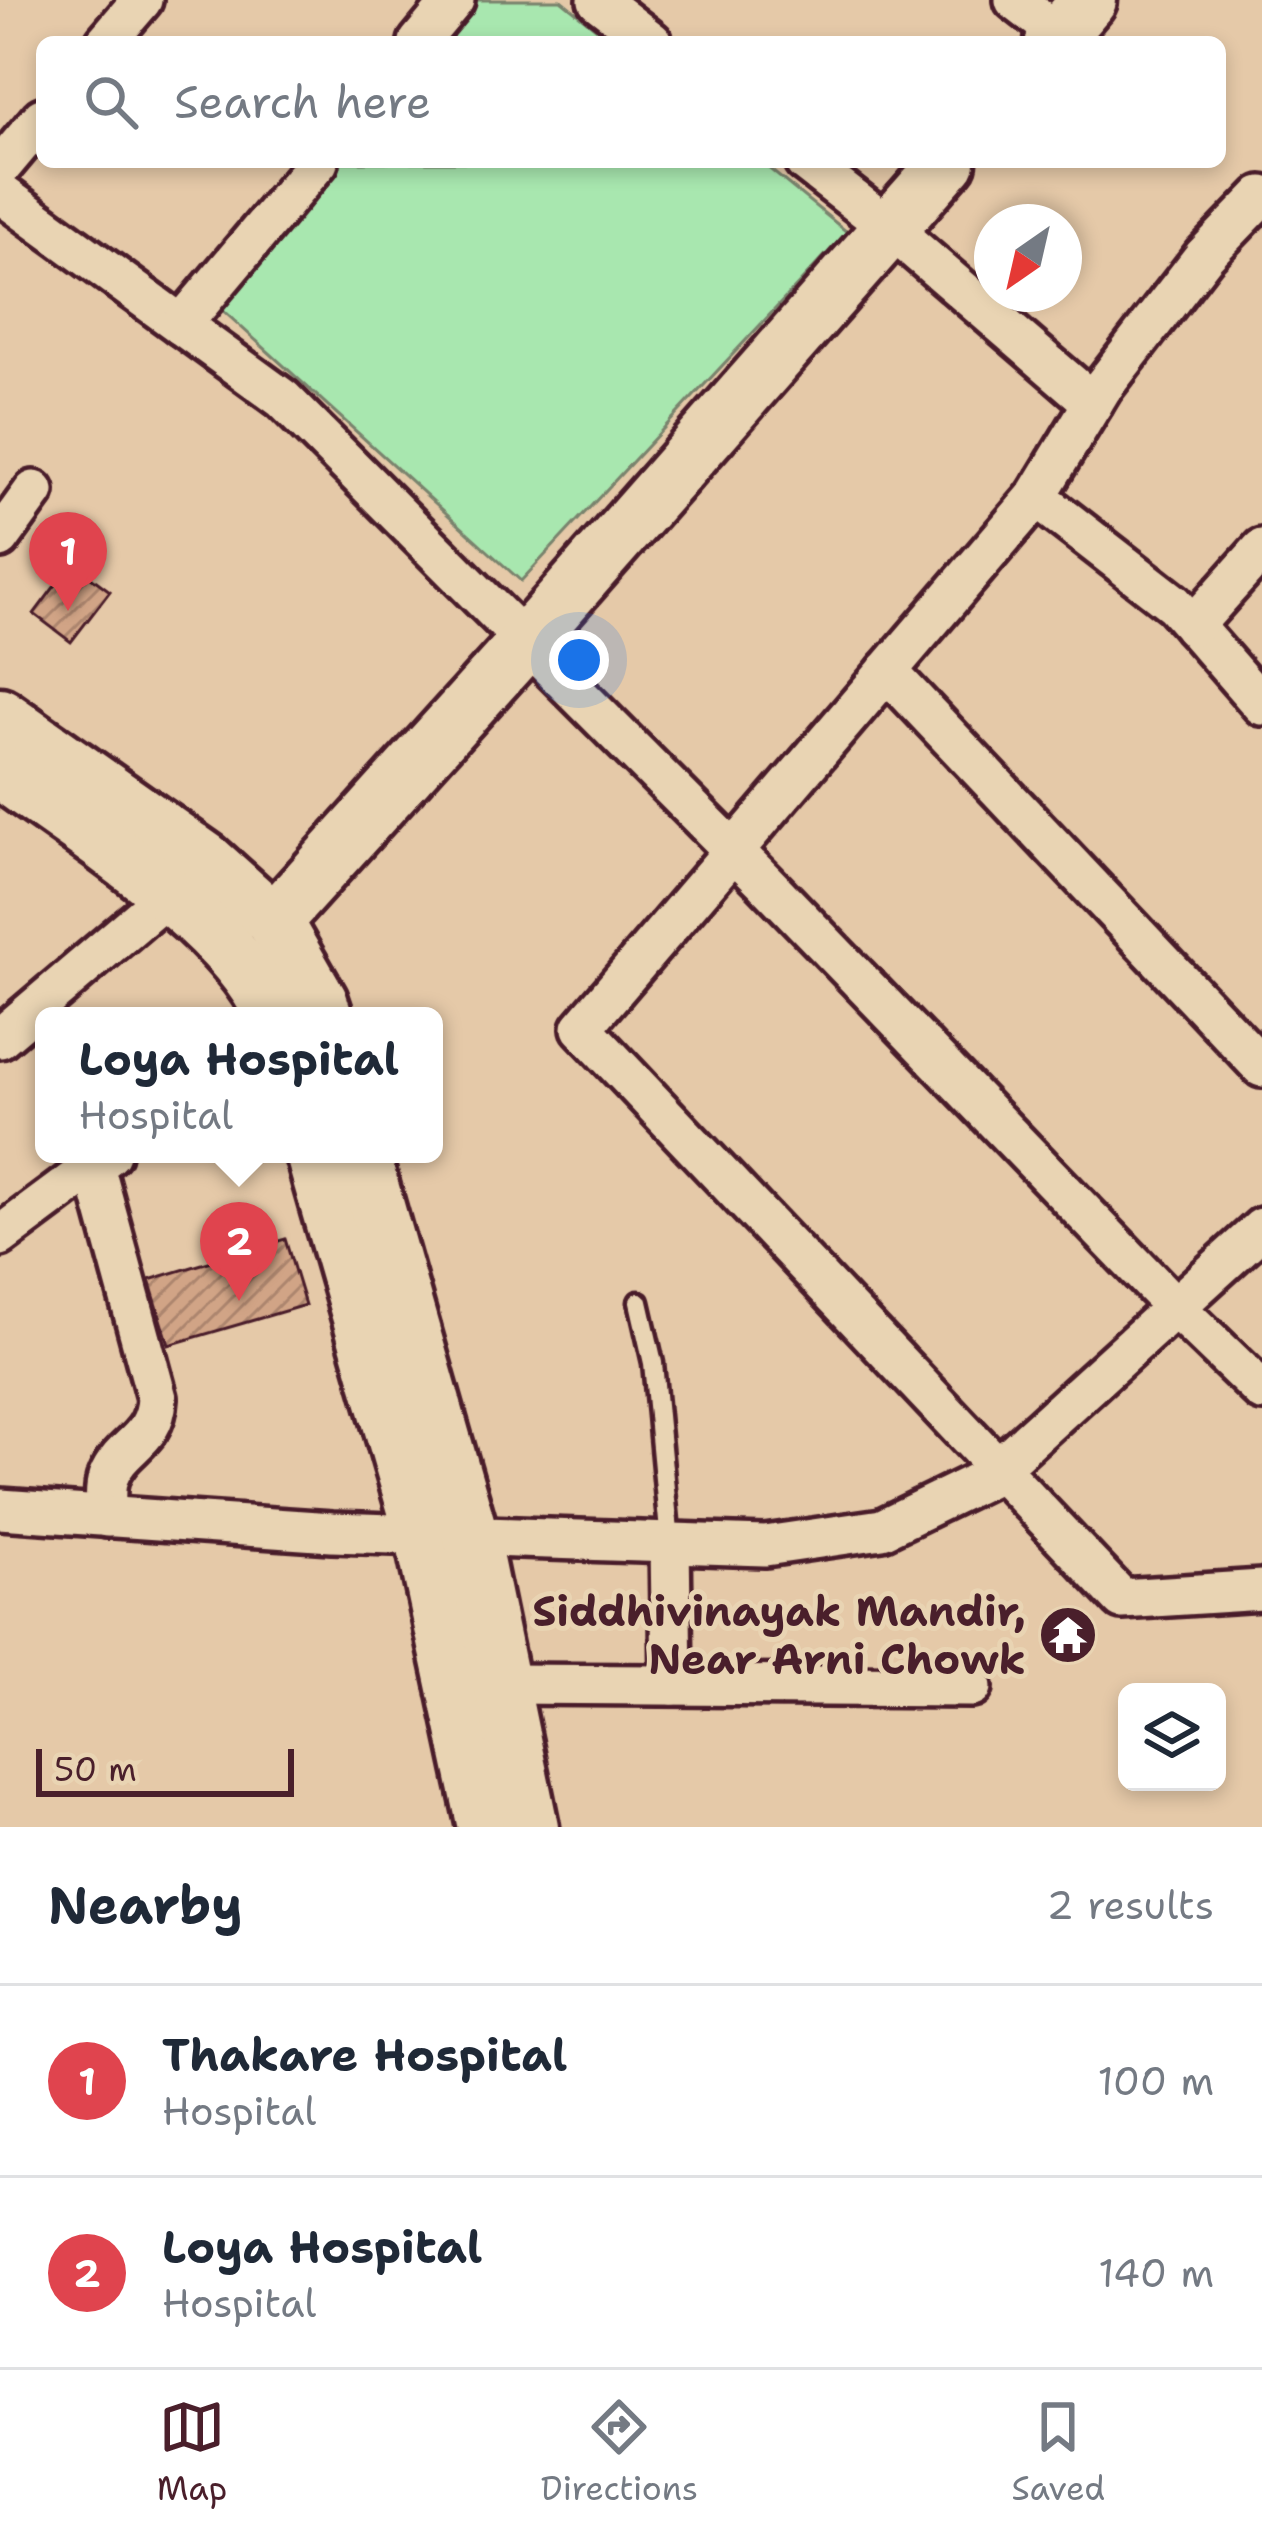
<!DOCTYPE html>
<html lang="en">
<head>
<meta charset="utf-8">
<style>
  body { margin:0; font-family:"Shantell Sans",sans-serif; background:#f6f6f7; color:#1f2937 }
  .controls { position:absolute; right:36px; bottom:36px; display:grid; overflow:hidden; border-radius:18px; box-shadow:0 6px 18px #0003 }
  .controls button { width:108px; height:108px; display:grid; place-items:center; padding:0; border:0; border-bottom:3px solid #e0e1e3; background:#fff; color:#1f2937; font:60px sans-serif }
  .compass { position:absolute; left:974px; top:204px; width:108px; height:108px; border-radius:50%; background:#fff; box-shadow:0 6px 18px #0003; rotate:214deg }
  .scale { position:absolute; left:36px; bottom:30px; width:258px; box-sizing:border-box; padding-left:12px; border:6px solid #4a1f2b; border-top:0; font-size:33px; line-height:42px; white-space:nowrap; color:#4a1f2b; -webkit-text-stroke:9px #e9d4b3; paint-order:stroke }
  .you { position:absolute; left:579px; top:660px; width:42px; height:42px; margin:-30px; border:9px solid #fff; border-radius:50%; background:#1a73e8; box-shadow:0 0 0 18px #1a73e833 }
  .badge { display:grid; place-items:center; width:78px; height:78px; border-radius:50%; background:#4a1f2b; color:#fff; font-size:39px; font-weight:700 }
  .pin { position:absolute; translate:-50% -99px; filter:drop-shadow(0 3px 6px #0008) }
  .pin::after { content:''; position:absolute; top:63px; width:42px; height:36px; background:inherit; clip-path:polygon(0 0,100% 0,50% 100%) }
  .popup { position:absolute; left:35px; top:1007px; width:408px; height:156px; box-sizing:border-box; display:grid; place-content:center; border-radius:18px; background:#fff; filter:drop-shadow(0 3px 9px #0005); font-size:39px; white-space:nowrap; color:#747a83 }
  .popup b { font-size:45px; color:#1f2937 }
  .popup::after { content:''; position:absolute; left:50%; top:100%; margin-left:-24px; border:24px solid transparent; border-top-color:#fff }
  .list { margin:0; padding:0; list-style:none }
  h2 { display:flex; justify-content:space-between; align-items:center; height:156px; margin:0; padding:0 48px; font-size:51px }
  h2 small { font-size:39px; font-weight:400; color:#747a83 }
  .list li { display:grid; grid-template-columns:78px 1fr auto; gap:36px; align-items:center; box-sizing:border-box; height:192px; padding:0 48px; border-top:3px solid #e0e1e3 }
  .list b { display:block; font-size:45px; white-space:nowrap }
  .list p { margin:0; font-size:39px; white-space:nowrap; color:#747a83 }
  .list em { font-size:39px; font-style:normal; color:#747a83 }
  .icon { flex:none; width:66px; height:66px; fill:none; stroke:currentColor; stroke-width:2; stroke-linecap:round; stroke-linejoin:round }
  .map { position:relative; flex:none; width:1262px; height:1827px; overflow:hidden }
  .search { position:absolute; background:#fff; box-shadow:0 6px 18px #0003; left:36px; right:36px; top:36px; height:132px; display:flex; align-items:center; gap:30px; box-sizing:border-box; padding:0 42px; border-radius:18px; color:#747a83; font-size:45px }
  .sheet { height:540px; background:#fff }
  nav { display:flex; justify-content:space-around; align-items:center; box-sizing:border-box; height:168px; border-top:3px solid #e0e1e3; background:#fff; font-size:33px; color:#747a83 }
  nav a { display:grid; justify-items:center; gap:6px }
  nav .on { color:#4a1f2b }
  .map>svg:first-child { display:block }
</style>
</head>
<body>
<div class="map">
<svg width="1262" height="1827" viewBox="0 0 1262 1827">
  <defs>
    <pattern id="building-hatch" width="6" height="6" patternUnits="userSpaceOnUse" patternTransform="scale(3)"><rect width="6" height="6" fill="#d1a486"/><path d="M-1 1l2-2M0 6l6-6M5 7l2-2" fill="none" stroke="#ac856e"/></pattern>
  </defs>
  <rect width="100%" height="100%" fill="#e5c9a8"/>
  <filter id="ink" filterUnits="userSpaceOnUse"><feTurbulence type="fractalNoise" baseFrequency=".00833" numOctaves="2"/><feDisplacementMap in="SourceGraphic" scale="24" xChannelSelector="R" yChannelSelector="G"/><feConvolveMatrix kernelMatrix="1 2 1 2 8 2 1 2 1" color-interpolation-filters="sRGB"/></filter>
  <g filter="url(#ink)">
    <g fill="#a8e7af" stroke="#79836d" stroke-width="3">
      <path d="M 469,0 L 561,0 L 613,42 L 435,42 Z"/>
      <path d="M 336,162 L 761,162 L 847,232 L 521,581 L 218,306 Z"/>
    </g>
    <g fill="url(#building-hatch)" stroke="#4a1f2b" stroke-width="3">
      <path d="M 72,563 L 110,591 L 71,642 L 34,614 Z"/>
      <path d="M 285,1239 L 305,1305 L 169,1345 L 149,1280 Z"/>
    </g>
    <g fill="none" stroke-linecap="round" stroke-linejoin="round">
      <g stroke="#4a1f2b" stroke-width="27">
        <path id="lane" d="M 639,1302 L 653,1363 L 670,1542"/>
      </g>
      <g stroke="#4a1f2b" stroke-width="48">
        <g id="street">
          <path d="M 598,0 L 652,42"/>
          <path d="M 1015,0 L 1059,34"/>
          <path d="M 106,42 L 142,0"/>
          <path d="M 419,42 L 454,0"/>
          <path d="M 805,162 L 890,228 L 1093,403"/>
          <path d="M 0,168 L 42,118"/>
          <path d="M 0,193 L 283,399 L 765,882 L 1176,1308 L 1262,1391"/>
          <path d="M 1262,196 L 1204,256 L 1102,388 L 1036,497 L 582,1028 L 1122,1599 L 1262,1590"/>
          <path d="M 181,325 L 318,162"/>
          <path d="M 1036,497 L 1174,604 L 1262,705"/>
          <path d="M 0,538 L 34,491"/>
          <path d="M 1193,626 L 1262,549"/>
          <path d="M 887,671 L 1262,1067"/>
          <path d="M 0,1038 L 188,878"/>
          <path d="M 94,1166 L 157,1398 C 155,1442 121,1444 108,1478 C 104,1491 106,1504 107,1517"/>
          <path d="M 0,1236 L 110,1154"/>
          <path d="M 0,1509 L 332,1532 L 765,1546 L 882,1529 L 987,1478 L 1262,1228"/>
          <path d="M 670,1542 L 672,1685"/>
          <path d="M 502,1684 L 972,1687"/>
        </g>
      </g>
      <g stroke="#4a1f2b" stroke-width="63">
        <g id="secondary">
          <path d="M 1053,42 L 1089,0"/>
          <path d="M 0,715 L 206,860 L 274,921 L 320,1001 L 325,1016"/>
          <path d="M 0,771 C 79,829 235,925 272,1016"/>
          <path d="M 274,921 L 526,642 L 948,162"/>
          <path d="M 313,1154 L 422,1534 L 485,1827"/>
          <path d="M 362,1154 L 471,1536 L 531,1827"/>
        </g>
      </g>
      <use href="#lane" stroke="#e9d4b3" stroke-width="18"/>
      <use href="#street" stroke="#e9d4b3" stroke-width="39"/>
      <use href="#secondary" stroke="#e9d4b3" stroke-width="54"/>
    </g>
  </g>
  <defs>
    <g id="temple-disc" transform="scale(3)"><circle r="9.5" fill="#4a1f2b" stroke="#e9d4b3"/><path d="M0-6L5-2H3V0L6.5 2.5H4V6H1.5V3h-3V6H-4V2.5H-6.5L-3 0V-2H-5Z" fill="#fff"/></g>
  </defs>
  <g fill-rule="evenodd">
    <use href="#temple-disc" x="1068" y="1635"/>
  </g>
  <g text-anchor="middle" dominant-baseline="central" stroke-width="10" stroke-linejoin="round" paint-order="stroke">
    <g font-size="42" font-weight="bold" fill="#4a1f2b" stroke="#e9d4b3" text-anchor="end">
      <text x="1026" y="1611">Siddhivinayak Mandir,<tspan x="1026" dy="48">Near Arni Chowk</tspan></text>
    </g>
  </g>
</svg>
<div class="controls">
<button><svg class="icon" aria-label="layers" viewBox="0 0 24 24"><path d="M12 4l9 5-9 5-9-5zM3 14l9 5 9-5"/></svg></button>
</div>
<svg class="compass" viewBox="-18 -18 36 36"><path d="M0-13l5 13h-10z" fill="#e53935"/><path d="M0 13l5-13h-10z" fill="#747a83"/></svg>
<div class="scale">50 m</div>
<div class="you"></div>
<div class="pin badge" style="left:68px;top:611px;background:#e0444e">1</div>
<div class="pin badge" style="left:239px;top:1301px;background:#e0444e">2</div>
<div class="popup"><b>Loya Hospital</b>Hospital</div>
<div class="search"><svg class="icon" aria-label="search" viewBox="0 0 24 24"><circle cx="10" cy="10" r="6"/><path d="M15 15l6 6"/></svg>Search here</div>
</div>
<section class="sheet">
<h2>Nearby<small>2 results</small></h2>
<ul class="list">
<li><span class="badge" style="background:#e0444e">1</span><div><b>Thakare Hospital</b><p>Hospital</p></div><em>100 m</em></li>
<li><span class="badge" style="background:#e0444e">2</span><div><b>Loya Hospital</b><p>Hospital</p></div><em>140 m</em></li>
</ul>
</section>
<nav>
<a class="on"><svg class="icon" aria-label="map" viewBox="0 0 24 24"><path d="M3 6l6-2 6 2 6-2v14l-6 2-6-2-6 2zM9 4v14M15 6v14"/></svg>Map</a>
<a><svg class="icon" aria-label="directions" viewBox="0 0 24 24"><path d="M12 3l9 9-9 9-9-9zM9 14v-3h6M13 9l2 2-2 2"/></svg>Directions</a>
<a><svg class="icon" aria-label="saved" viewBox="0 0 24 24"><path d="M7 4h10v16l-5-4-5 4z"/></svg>Saved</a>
</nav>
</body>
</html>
